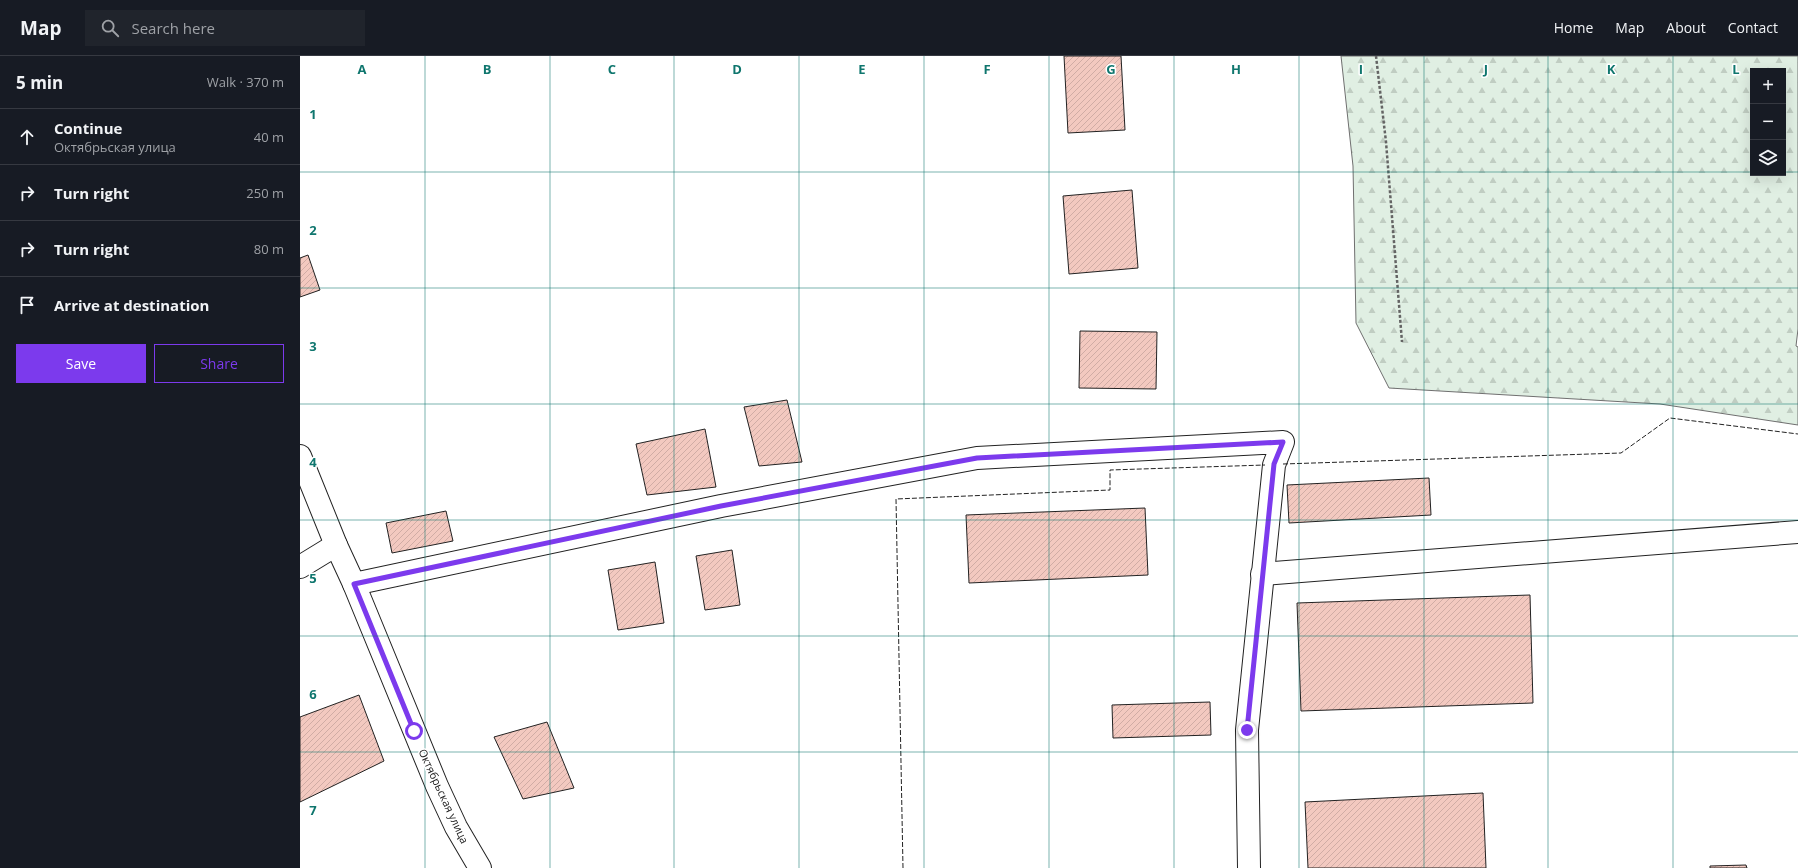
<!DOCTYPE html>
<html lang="en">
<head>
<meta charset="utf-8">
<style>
  body { margin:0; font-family:"Open Sans",sans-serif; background:#20242c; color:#f1f3f6 }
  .controls { position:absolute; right:12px; top:12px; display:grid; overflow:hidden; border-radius:0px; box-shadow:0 4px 16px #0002 }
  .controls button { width:36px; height:36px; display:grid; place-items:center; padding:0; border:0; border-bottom:1px solid #363941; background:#171b24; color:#f1f3f6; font:20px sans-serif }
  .stop { position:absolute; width:12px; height:12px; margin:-9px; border:3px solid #7c3aed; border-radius:50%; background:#fff }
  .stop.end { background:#7c3aed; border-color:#fff; box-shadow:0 1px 4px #0008 }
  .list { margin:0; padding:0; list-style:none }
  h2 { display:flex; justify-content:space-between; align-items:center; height:52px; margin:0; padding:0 16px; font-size:17px }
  h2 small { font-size:13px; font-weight:400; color:#9ea1a6 }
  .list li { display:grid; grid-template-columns:26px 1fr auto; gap:12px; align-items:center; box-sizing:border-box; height:56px; padding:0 16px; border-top:1px solid #363941 }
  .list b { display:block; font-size:15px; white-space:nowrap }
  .list p { margin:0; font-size:13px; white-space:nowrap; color:#9ea1a6 }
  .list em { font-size:13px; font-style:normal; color:#9ea1a6 }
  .actions { display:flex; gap:8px; padding:12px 16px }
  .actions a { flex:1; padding:9px 0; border:1px solid #7c3aed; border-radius:0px; text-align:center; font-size:14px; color:#7c3aed }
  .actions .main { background:#7c3aed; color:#fff }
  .icon { flex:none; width:22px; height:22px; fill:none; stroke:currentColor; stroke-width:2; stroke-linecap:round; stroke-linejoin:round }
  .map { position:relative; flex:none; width:1498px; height:812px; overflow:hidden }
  header { display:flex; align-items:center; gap:24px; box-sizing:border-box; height:56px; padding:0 20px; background:#171b24; border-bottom:1px solid #363941 }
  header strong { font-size:19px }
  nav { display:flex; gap:22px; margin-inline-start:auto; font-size:14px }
  .search { width:280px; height:36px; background:#20242c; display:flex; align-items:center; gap:10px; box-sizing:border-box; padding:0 14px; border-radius:0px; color:#9ea1a6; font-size:15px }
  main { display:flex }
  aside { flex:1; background:#171b24 }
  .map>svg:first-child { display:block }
</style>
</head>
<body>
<header>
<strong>Map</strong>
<div class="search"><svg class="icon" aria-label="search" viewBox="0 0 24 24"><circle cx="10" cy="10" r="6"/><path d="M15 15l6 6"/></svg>Search here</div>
<nav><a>Home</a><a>Map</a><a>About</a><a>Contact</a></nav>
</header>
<main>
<aside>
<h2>5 min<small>Walk · 370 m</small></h2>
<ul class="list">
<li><svg class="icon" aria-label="ahead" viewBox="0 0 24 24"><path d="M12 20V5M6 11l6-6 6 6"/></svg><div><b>Continue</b><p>Октябрьская улица</p></div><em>40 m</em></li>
<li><svg class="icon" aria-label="right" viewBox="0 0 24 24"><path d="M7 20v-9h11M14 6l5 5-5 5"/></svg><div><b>Turn right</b></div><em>250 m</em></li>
<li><svg class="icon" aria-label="right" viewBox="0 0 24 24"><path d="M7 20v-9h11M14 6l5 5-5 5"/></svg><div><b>Turn right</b></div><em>80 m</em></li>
<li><svg class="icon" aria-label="arrive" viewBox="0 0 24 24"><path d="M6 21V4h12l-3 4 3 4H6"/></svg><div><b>Arrive at destination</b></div></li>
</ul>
<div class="actions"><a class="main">Save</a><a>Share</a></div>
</aside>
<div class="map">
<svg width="1498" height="812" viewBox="0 0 1498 812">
  <defs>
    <pattern id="forest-firs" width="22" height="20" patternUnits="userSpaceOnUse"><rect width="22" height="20" fill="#e0efe3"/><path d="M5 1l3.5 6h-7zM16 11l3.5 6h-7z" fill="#c0cdc2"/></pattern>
    <pattern id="building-hatch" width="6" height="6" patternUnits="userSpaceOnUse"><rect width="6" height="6" fill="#f3c9c0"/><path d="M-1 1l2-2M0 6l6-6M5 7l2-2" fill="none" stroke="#d0aca5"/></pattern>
  </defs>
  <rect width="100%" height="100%" fill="#fff"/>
  <path fill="url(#forest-firs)" stroke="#6f6f6f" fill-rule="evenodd" d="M 1041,0 L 1498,0 L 1498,273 L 1496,290 L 1498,291 L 1498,369 L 1360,348 L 1089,332 L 1056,267 L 1053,110 ZM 1453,15 L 1483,15 L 1483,117 L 1453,117 Z"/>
  <g fill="url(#building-hatch)" stroke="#222">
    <path d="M 764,0 L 821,0 L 825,74 L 768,77 Z"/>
    <path d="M 832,134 L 838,212 L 769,218 L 763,140 Z"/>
    <path d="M 8,199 L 20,234 L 0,241 L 0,202 Z"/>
    <path d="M 780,275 L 857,276 L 856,333 L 779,332 Z"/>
    <path d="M 487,344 L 502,406 L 459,410 L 444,351 Z"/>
    <path d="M 405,373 L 416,431 L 347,439 L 336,388 Z"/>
    <path d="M 1129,422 L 1131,459 L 989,467 L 987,429 Z"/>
    <path d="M 845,452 L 848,519 L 669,527 L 666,459 Z"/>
    <path d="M 146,455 L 153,485 L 92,497 L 86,467 Z"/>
    <path d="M 432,494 L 440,549 L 405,554 L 396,500 Z"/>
    <path d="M 355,506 L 364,567 L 318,574 L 308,514 Z"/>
    <path d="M 1230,539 L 1233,647 L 1001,655 L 997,547 Z"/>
    <path d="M 59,639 L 84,705 L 0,746 L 0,661 Z"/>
    <path d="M 910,646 L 911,679 L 813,682 L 812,649 Z"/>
    <path d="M 247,666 L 274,732 L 223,743 L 194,681 Z"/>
    <path d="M 1183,737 L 1186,812 L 1008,812 L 1005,746 Z"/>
    <path d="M 1446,809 L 1447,812 L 1410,812 L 1410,810 Z"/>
  </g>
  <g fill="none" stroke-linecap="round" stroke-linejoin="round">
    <g stroke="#222" stroke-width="24">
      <g id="minor">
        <path d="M 0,400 L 36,489 L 54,528 L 137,730 L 156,771 L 180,812"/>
        <path d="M 0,511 L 36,489"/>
        <path d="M 962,518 L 1498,476"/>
        <path d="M 54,528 L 421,450 L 677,402 L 983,386 L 974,409 L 947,674 L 949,812"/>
      </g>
    </g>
    <path stroke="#646464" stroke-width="2.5" stroke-dasharray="3 2" stroke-linecap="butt" d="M 1076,0 L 1086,86 L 1102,286"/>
    <use href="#minor" stroke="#fff" stroke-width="22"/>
    <g stroke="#222" stroke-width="1" stroke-dasharray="5 2" stroke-linecap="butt">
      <path d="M 983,408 L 1321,397 L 1370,362 L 1498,378"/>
      <path d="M 603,812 L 596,443 L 810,434 L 810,414 L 965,409"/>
    </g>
  </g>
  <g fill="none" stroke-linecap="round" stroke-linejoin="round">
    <path stroke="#7c3aed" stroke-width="5" d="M 114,675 L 54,528 L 421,450 L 677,402 L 983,386 L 974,408 L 947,674"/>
  </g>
  <path fill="none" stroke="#0f766e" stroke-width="1" stroke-opacity="0.55" d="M 125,0 L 125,812M 250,0 L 250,812M 374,0 L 374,812M 499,0 L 499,812M 624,0 L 624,812M 749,0 L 749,812M 874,0 L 874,812M 999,0 L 999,812M 1124,0 L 1124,812M 1248,0 L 1248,812M 1373,0 L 1373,812M 0,116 L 1453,116M 1483,116 L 1498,116M 0,232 L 1498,232M 0,348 L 1498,348M 0,464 L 1498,464M 0,580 L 1498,580M 0,696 L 1498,696"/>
  <g text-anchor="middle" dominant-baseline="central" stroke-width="3" stroke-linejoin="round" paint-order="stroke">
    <g font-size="11" fill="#222" stroke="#fff">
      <text transform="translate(144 740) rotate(65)">Октябрьская улица</text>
    </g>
  </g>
  <g font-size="13" text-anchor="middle" font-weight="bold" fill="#0f766e" stroke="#fff" stroke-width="3" stroke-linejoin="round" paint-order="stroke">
    <text x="62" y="18">A</text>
    <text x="187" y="18">B</text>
    <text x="312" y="18">C</text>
    <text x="437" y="18">D</text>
    <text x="562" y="18">E</text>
    <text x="687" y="18">F</text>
    <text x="811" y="18">G</text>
    <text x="936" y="18">H</text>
    <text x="1061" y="18">I</text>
    <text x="1186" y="18">J</text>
    <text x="1311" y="18">K</text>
    <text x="1436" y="18">L</text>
    <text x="13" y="63">1</text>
    <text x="13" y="179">2</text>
    <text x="13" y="295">3</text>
    <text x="13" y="411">4</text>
    <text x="13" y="527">5</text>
    <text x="13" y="643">6</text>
    <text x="13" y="759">7</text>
  </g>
</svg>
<div class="controls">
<button>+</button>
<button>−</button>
<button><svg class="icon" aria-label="layers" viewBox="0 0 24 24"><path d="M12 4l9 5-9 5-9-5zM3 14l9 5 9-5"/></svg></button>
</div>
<div class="stop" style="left:114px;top:675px"></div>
<div class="stop end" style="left:947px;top:674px"></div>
</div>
</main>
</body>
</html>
